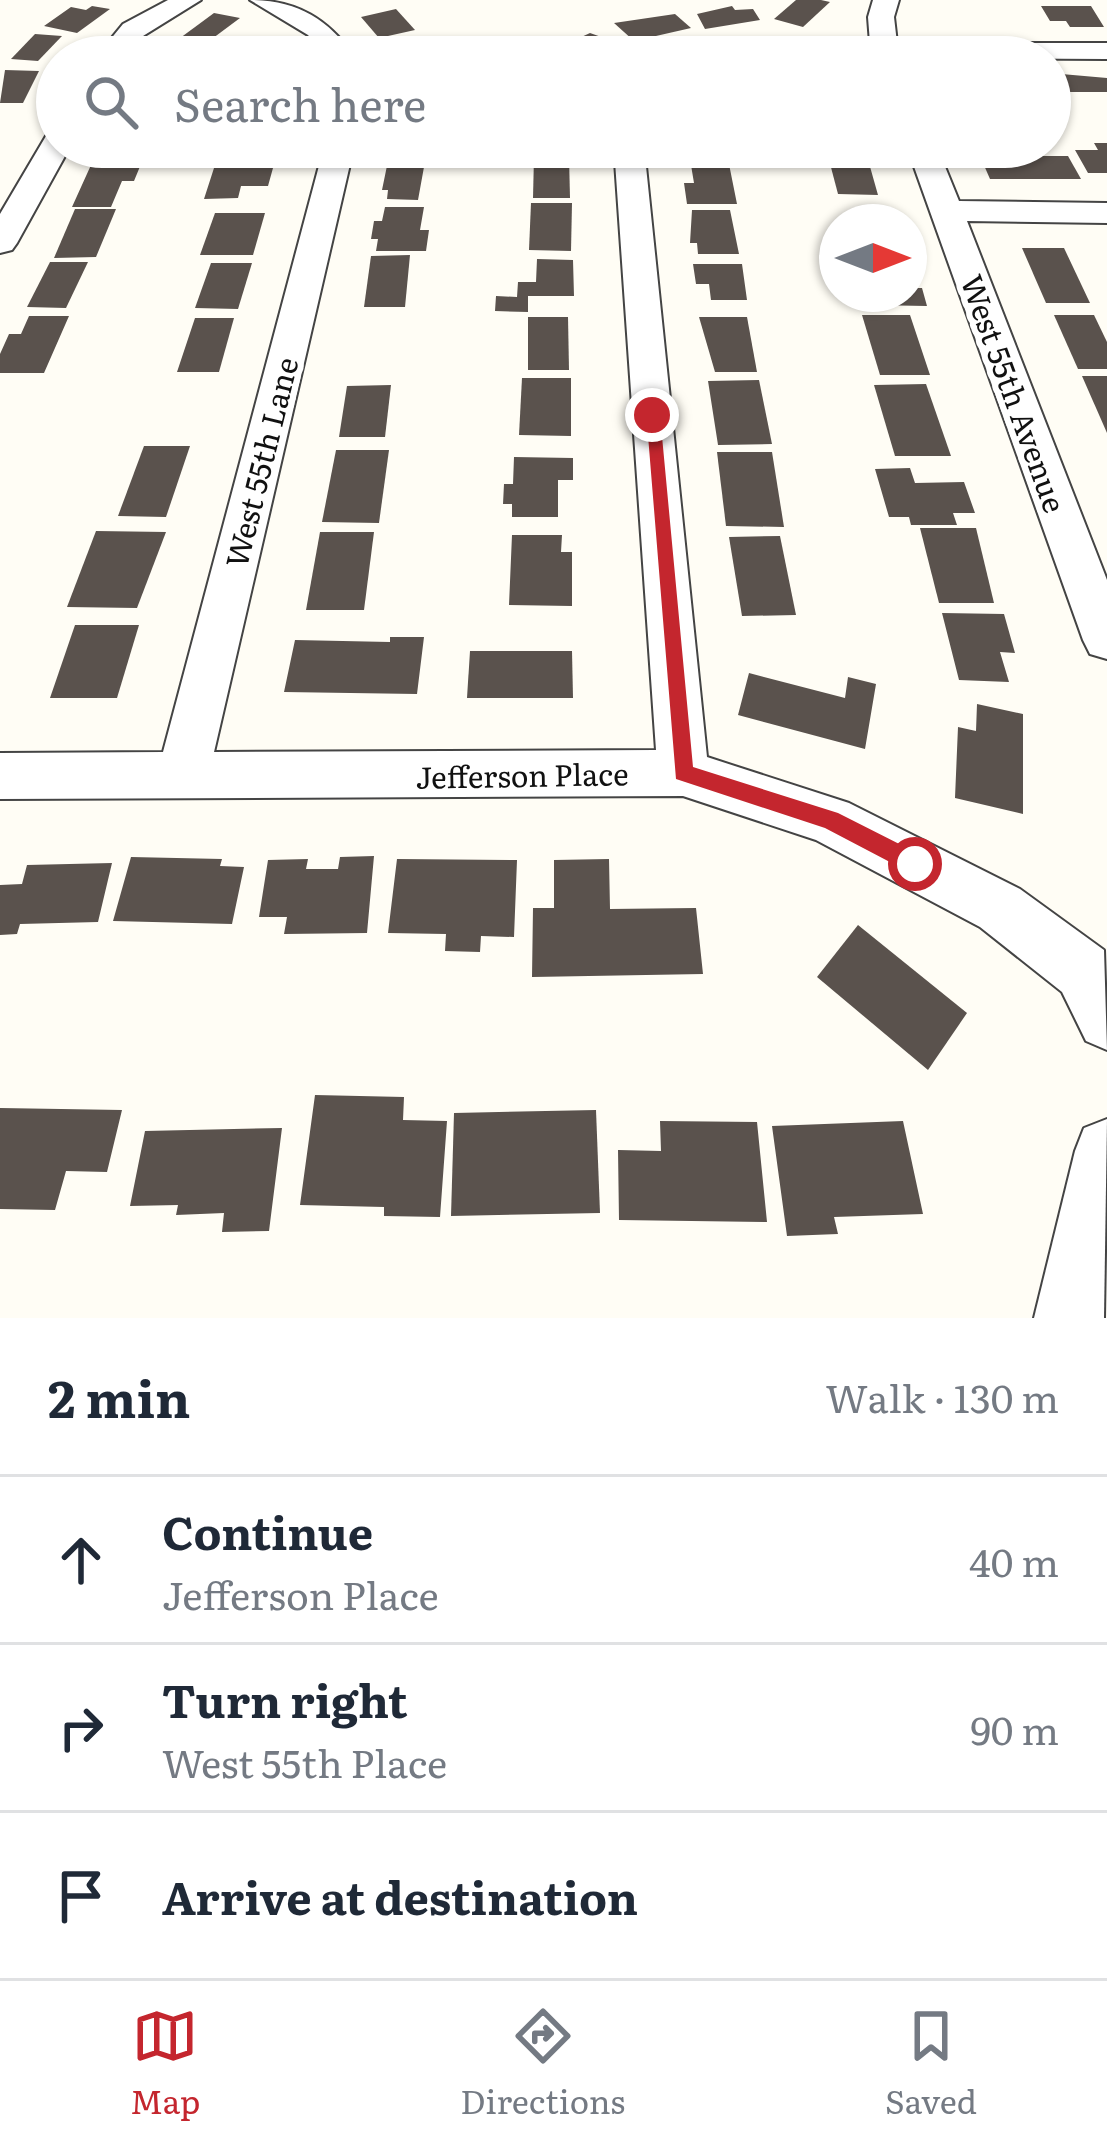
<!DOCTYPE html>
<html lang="en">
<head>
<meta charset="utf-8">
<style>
  body { margin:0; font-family:Literata,serif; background:#f6f6f7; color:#1f2937 }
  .compass { position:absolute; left:819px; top:204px; width:108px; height:108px; border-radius:50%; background:#fff; box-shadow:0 3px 9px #0004; rotate:90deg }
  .stop { position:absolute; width:36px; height:36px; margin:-27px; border:9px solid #c4262e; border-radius:50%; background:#fff }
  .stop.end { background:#c4262e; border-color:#fff; box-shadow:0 3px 12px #0008 }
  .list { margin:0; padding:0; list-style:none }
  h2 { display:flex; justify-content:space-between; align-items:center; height:156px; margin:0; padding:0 48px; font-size:51px }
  h2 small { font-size:39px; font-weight:400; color:#747a83 }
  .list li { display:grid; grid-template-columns:78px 1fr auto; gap:36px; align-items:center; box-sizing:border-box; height:168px; padding:0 48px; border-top:3px solid #e0e1e3 }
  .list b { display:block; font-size:45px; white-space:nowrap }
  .list p { margin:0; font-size:39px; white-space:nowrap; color:#747a83 }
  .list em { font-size:39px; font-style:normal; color:#747a83 }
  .icon { flex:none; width:66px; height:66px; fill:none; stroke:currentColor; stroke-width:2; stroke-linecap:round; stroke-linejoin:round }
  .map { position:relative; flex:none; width:1107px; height:1318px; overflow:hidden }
  .search { position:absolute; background:#fff; box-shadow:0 3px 9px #0004; left:36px; right:36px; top:36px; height:132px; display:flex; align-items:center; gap:30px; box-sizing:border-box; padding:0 42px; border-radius:66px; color:#747a83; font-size:45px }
  .sheet { height:660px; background:#fff }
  nav { display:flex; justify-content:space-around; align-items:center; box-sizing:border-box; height:168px; border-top:3px solid #e0e1e3; background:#fff; font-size:33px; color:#747a83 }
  nav a { display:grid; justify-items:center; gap:6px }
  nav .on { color:#c4262e }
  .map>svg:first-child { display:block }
</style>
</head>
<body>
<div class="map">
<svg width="1107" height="1318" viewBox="0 0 1107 1318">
  <rect width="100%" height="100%" fill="#fffdf5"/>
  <g fill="#5a524d">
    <path d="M 796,0 L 821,0 L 830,2 L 803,27 L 774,19 Z"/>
    <path d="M 92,6 L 110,9 L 77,33 L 44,26 L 71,7 L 86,10 Z"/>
    <path d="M 732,6 L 735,10 L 753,9 L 760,20 L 705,29 L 697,14 Z"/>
    <path d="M 1041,6 L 1091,6 L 1104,27 L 1070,27 L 1066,21 L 1050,21 Z"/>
    <path d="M 396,9 L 415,30 L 379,38 L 361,17 Z"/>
    <path d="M 214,13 L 240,18 L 197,50 L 172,44 Z"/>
    <path d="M 675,14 L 691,28 L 634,41 L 614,23 Z"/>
    <path d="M 590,33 L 621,44 L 588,57 L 547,53 Z"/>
    <path d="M 35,34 L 62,36 L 38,61 L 11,59 Z"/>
    <path d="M 417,41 L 425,53 L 433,52 L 436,57 L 386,57 L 381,47 Z"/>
    <path d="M 5,70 L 39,71 L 23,103 L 0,103 Z"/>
    <path d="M 1050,73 L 1107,78 L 1107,92 L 1051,92 Z"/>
    <path d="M 1094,143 L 1107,143 L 1107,173 L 1088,173 L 1075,150 L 1098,150 Z"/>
    <path d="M 103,147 L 138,147 L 133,160 L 97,160 Z"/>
    <path d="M 254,147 L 285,147 L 282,159 L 250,159 Z"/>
    <path d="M 389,156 L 426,156 L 418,200 L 387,199 L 388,190 L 382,190 Z"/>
    <path d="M 534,156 L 569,156 L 570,198 L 533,198 Z"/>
    <path d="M 828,156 L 867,156 L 878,195 L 838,194 Z"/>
    <path d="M 980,156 L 1068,156 L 1081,179 L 990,179 Z"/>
    <path d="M 141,164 L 134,181 L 122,181 L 111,207 L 72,207 L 91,165 Z"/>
    <path d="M 729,164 L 737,204 L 687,204 L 684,183 L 694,183 L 691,165 Z"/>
    <path d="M 214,168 L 273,168 L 268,186 L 241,186 L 238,198 L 204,199 Z"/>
    <path d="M 531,203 L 572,203 L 571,251 L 529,250 Z"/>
    <path d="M 385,207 L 424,207 L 420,230 L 429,230 L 426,251 L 376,251 L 378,239 L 371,239 L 374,221 L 382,221 Z"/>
    <path d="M 75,209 L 116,209 L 96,257 L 54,258 Z"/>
    <path d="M 881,209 L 885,222 L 852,222 L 848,210 Z"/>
    <path d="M 692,210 L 730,210 L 739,254 L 698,254 L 697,243 L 690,243 Z"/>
    <path d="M 215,213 L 265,213 L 253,255 L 200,255 Z"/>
    <path d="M 1022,248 L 1064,248 L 1090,303 L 1046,303 Z"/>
    <path d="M 410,255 L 405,307 L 364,307 L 371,256 Z"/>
    <path d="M 537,259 L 573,260 L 574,296 L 528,296 L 528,312 L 495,311 L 496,296 L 517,297 L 518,282 L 536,282 Z"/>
    <path d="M 50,262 L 88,262 L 66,308 L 27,307 Z"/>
    <path d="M 211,263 L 252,263 L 238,309 L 195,308 Z"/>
    <path d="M 693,264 L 742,264 L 747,300 L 711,300 L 709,284 L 696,284 Z"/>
    <path d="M 909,288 L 922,288 L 927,306 L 870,305 L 867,294 L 909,294 Z"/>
    <path d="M 862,315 L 910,315 L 930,375 L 880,375 Z"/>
    <path d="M 1054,315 L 1094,315 L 1107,342 L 1107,369 L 1078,369 Z"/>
    <path d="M 29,316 L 69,316 L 44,373 L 0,373 L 0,354 L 9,334 L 21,334 Z"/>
    <path d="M 528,317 L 568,317 L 569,370 L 528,370 Z"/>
    <path d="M 699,317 L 747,317 L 757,372 L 715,372 Z"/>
    <path d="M 195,318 L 234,318 L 219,372 L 177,372 Z"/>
    <path d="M 1082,376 L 1107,376 L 1107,433 Z"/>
    <path d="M 522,378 L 571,378 L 571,436 L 519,435 Z"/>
    <path d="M 759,380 L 772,444 L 718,445 L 708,381 Z"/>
    <path d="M 926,384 L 951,456 L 895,456 L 874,385 Z"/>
    <path d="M 391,385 L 385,437 L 339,437 L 347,386 Z"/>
    <path d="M 144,446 L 190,446 L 166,517 L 118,516 Z"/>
    <path d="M 336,450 L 389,450 L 379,523 L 322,522 Z"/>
    <path d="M 717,452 L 772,452 L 784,527 L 726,526 Z"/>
    <path d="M 514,457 L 573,458 L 573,480 L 558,480 L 558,517 L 512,517 L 512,504 L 503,504 L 504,484 L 513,484 Z"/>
    <path d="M 910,468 L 915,483 L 964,482 L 975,513 L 953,513 L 957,525 L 911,525 L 909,517 L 889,517 L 875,469 Z"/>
    <path d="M 920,528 L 976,528 L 994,603 L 939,603 Z"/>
    <path d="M 96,531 L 166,532 L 137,608 L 67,607 Z"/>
    <path d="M 320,532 L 374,532 L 364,610 L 306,610 Z"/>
    <path d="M 512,535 L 562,535 L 561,552 L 572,552 L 572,606 L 509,605 Z"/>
    <path d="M 780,536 L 796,615 L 742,616 L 729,537 Z"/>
    <path d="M 942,613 L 1004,614 L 1015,653 L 1000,652 L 1009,682 L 959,680 Z"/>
    <path d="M 75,625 L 139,625 L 117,698 L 50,698 Z"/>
    <path d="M 390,637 L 424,637 L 417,694 L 284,692 L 295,640 L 390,642 Z"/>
    <path d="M 470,651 L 572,651 L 573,698 L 467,698 Z"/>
    <path d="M 749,673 L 845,698 L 848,677 L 876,684 L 865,749 L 738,715 Z"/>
    <path d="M 977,704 L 1023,714 L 1023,814 L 955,798 L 958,727 L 976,731 Z"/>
    <path d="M 374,856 L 367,933 L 284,934 L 287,917 L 259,917 L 268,860 L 308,859 L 306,869 L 338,869 L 340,857 Z"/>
    <path d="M 131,857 L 222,859 L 220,866 L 244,867 L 232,924 L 113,921 Z"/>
    <path d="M 397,859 L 517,860 L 514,937 L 481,936 L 480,952 L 445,951 L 446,934 L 388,933 Z"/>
    <path d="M 609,859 L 610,909 L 696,908 L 703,974 L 532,977 L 533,908 L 554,908 L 554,860 Z"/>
    <path d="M 112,863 L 98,922 L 20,924 L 17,934 L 0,935 L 0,885 L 22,884 L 27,865 Z"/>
    <path d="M 858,925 L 967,1013 L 928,1070 L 817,977 Z"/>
    <path d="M 315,1095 L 404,1097 L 403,1120 L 447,1121 L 440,1217 L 384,1216 L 384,1207 L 300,1205 Z"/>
    <path d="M 0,1108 L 122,1110 L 107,1172 L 66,1171 L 55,1210 L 0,1209 Z"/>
    <path d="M 596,1110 L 600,1213 L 451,1216 L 454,1113 Z"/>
    <path d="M 660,1121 L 757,1122 L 767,1222 L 619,1220 L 618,1150 L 661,1151 Z"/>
    <path d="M 903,1121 L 923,1214 L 834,1217 L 838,1234 L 787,1236 L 772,1126 Z"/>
    <path d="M 282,1128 L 269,1231 L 222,1232 L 224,1213 L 176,1215 L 178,1205 L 130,1206 L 145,1131 Z"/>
  </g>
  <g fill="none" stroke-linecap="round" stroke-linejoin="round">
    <g stroke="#444" stroke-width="4">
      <g id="minor">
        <path d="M 168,0 L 201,0 L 143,36 L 125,57 L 96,57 L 123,24 Z"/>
        <path d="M 250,0 C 297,0 328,19 355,57 L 326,57 L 308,35 Z"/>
        <path d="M 873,0 L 899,0 L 894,17 L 897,43 L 1107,43 L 1107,59 L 701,57 L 715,49 L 870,43 L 868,17 Z"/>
        <path d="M 57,134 L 57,147 L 70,147 L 17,243 L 12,250 L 0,253 L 0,214 L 46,136 Z"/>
        <path d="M 324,147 L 354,147 L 214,752 L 656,750 L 614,147 L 644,147 L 707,757 L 849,803 L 1020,889 L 1104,950 L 1107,1050 L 1086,1041 L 1062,992 L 980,927 L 816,840 L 683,796 L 0,799 L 0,753 L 163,752 Z"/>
        <path d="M 907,147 L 937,147 L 959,201 L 1107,203 L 1107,223 L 967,221 L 1107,580 L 1107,659 L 1090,654 L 1083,640 Z"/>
        <path d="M 1107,1119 L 1104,1318 L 1034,1318 L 1075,1151 L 1084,1128 Z"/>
      </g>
    </g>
    <use href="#minor" fill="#fff" fill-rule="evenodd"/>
  </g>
  <path fill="#c4262e" d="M 646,411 L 660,415 L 693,767 L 838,813 L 923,856 L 923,871 L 907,871 L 825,828 L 676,779 Z"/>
  <g text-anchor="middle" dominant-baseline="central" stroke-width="12" stroke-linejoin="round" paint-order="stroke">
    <g font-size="30" fill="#111" stroke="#fff">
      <text transform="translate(1015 393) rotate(70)">West 55th Avenue</text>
      <text transform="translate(260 462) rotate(-76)">West 55th Lane</text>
      <text transform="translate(522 774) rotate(-1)">Jefferson Place</text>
    </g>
  </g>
</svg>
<svg class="compass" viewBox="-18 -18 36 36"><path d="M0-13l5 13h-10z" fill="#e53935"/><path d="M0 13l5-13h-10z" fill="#747a83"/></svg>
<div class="stop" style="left:915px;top:864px"></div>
<div class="stop end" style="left:652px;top:415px"></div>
<div class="search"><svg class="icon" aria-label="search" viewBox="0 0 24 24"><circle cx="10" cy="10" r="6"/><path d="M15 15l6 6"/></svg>Search here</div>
</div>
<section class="sheet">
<h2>2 min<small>Walk · 130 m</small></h2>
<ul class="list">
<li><svg class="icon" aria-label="ahead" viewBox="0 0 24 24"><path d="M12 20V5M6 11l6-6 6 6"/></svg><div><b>Continue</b><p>Jefferson Place</p></div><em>40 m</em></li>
<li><svg class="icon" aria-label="right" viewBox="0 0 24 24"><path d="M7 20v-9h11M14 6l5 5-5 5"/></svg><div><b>Turn right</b><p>West 55th Place</p></div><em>90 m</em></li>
<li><svg class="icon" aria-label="arrive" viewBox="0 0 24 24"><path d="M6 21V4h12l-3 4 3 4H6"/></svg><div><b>Arrive at destination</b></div></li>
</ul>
</section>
<nav>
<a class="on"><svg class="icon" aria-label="map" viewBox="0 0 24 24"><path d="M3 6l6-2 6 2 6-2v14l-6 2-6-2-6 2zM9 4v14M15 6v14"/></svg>Map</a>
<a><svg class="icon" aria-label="directions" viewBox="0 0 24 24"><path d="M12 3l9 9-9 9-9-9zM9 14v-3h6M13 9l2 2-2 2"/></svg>Directions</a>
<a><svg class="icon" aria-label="saved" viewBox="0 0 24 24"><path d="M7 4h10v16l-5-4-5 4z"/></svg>Saved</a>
</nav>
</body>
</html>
